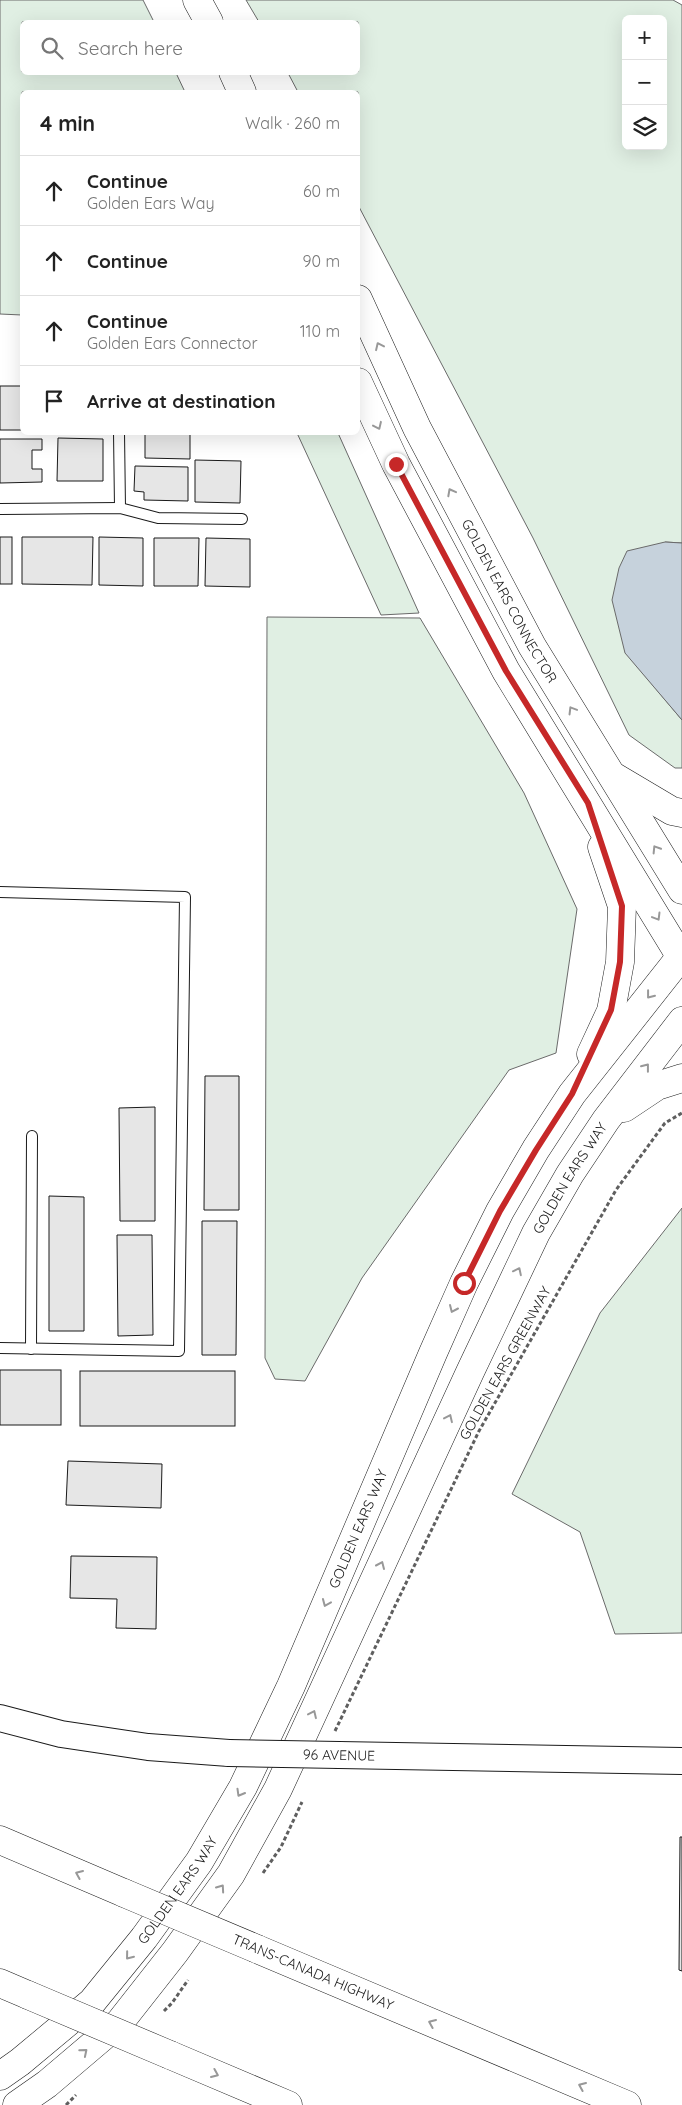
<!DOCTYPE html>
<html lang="en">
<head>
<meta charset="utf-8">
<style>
  body { margin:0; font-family:Quicksand,sans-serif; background:#f6f6f6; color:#222 }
  .controls { position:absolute; right:15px; top:15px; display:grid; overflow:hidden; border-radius:8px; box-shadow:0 5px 20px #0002 }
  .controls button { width:45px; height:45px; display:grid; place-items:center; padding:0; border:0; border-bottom:1px solid #e0e0e0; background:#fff; color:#222; font:25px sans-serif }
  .stop { position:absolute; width:15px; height:15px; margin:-11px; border:4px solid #c62828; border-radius:50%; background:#fff }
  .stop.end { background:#c62828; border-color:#fff; box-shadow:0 1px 5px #0008 }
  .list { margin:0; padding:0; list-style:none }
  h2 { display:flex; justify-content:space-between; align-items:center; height:65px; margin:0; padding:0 20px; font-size:21px }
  h2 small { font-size:16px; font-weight:400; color:#767676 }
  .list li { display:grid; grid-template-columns:32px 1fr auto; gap:15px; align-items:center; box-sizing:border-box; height:70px; padding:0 20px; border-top:1px solid #e0e0e0 }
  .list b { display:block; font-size:19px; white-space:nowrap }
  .list p { margin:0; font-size:16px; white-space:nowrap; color:#767676 }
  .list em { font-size:16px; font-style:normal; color:#767676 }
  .icon { flex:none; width:28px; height:28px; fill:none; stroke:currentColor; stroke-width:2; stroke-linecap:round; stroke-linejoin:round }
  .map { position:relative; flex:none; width:682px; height:2105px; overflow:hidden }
  .search { position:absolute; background:#fff; box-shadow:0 5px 20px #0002; left:20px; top:20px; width:340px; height:55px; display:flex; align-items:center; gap:12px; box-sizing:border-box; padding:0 18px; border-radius:8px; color:#767676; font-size:19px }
  .panel { position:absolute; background:#fff; box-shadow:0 5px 20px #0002; left:20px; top:90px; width:340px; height:345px; border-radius:8px }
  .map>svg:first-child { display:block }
</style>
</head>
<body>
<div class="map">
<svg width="682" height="2105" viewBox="0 0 682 2105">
  <rect width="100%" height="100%" fill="#fff"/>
  <g fill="#e0efe3" stroke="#6a6a6a" fill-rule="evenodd">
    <path d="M 0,0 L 143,0 L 154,22 L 22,22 L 22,72 L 176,73 L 185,92 L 22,92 L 22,315 L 0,314 Z"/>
    <path d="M 246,0 L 673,0 L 682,5 L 682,543 L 665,542 L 626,653 L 682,720 L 682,768 L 675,768 L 629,735 L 533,538 L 358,205 L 358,92 L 298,92 L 288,73 L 358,72 L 358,22 L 259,22 ZM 626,19 L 663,19 L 663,146 L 626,146 Z"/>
    <path d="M 297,433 L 338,433 L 419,613 L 381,615 Z"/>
    <path d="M 267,617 L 420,618 L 524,793 L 577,909 L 556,1053 L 509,1070 L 362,1278 L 305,1381 L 275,1379 L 265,1358 Z"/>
    <path d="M 682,1208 L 682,1633 L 615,1634 L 580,1532 L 512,1494 L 600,1313 Z"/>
  </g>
  <path fill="#c6d2dc" stroke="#6a6a6a" d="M 665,542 L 682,543 L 682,720 L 625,653 L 612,600 L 619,568 L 627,551 Z"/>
  <g fill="#e6e6e6" stroke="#1a1a1a">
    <rect x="0" y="386" width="22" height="44"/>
    <path d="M 145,432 L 190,432 L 190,459 L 145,458 Z"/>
    <path d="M 58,438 L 103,439 L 103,481 L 57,481 Z"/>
    <path d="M 0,439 L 42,439 L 42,450 L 32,450 L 32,469 L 42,469 L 42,482 L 0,483 Z"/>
    <path d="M 195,460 L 241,461 L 240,503 L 195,502 Z"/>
    <path d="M 135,466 L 188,467 L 188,501 L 144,500 L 144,492 L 134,491 Z"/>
    <rect x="0" y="537" width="12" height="47"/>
    <path d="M 22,537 L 93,537 L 92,585 L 22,584 Z"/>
    <path d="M 99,537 L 143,538 L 143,586 L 99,585 Z"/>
    <path d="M 154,538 L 199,538 L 198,586 L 154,586 Z"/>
    <path d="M 206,538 L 250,539 L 250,587 L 205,586 Z"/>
    <path d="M 205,1076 L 239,1076 L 239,1210 L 204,1210 Z"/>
    <path d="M 155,1107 L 155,1221 L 120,1221 L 119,1108 Z"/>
    <path d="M 49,1196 L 84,1197 L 84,1331 L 49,1331 Z"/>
    <path d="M 202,1221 L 237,1221 L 236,1355 L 202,1355 Z"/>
    <path d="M 117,1235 L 152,1235 L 153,1335 L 118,1336 Z"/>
    <rect x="0" y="1370" width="61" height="55"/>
    <rect x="80" y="1371" width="155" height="55"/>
    <path d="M 68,1461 L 162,1464 L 161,1508 L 66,1505 Z"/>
    <path d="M 71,1556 L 157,1557 L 156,1629 L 116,1628 L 117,1599 L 70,1598 Z"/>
    <path d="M 680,1837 L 682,1837 L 682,1971 L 679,1970 Z"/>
  </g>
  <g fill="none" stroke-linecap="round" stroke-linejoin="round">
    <g stroke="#1a1a1a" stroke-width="12">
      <g id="service">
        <path d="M 119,432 L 120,508"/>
        <path d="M 0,509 L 120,508 L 158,518 L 242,519"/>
        <path d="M 0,892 L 185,897 L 179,1351 L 0,1348"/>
        <path d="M 31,1349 L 32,1136"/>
      </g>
    </g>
    <g stroke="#1a1a1a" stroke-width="28">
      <g id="tertiary">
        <path d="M 0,1718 L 61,1734 L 148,1747 L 229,1753"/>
        <path d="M 339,1755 L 682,1761"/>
      </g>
    </g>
    <g stroke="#1a1a1a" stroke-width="29">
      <g id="primary">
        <path d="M 197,0 L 209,22"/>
        <path d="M 233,72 L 242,92"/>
        <path id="s1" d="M 358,299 L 417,428 L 532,646 L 682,890"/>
        <path d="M 358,382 L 396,464 L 506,671 L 682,959"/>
        <path d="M 613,776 L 672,811 L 682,813"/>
        <path d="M 591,1054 L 611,1011 L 620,962 L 622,906 L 602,847"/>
        <path d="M 624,1108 L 657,1086 L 682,1078"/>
        <path id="s2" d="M 0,2076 L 20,2062 L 92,2002 L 144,1938 L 199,1862 L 243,1787 L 291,1686 L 433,1353 L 464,1283 L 500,1211 L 536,1149 L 572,1094 L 682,955"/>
        <path id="s3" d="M 17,2105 L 47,2084 L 120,2022 L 175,1952 L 231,1874 L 278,1789 L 470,1372 L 536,1233 L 570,1174 L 606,1120 L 682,1021"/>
      </g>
    </g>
    <g stroke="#1a1a1a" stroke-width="29">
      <g id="motorway">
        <path d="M 0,1840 L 124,1893"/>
        <path d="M 257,1949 L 627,2105"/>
        <path d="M 0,1983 L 28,1995"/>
        <path d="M 170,2055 L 288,2105"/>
      </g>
    </g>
    <g stroke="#5f5f5f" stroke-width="3" stroke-dasharray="4 2.5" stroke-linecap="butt">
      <path d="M 335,1731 L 479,1431 L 616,1190 L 665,1123 L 682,1113"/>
      <path d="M 263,1873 L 281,1847 L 302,1802"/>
      <path d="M 164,2011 L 172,2003 L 188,1980"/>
      <path d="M 66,2105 L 76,2095"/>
    </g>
    <use href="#service" stroke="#fff" stroke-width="10"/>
    <use href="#tertiary" stroke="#fff" stroke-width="26"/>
    <use href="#primary" stroke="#fff" stroke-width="28"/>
    <use href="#motorway" stroke="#fff" stroke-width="28"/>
    <g stroke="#1a1a1a" stroke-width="28" stroke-linecap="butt">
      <path id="tertiary-bridge" d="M 229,1753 L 339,1755"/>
    </g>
    <g stroke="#1a1a1a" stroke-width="29" stroke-linecap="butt">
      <g id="motorway-bridge">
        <path d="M 124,1893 L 257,1949"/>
        <path d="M 28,1995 L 170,2055"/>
      </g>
    </g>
    <use href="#tertiary-bridge" stroke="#fff" stroke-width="26"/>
    <use href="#motorway-bridge" stroke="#fff" stroke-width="28"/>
  </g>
  <defs><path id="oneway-chevron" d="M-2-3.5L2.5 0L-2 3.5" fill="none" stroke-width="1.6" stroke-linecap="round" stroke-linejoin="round" transform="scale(1.25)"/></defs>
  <g stroke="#989898">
    <use href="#oneway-chevron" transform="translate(379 346) rotate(-115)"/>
    <use href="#oneway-chevron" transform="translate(378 426) rotate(65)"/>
    <use href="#oneway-chevron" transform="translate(451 492) rotate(-118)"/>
    <use href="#oneway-chevron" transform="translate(572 710) rotate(-121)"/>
    <use href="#oneway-chevron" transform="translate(656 849) rotate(-122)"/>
    <use href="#oneway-chevron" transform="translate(657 917) rotate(59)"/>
    <use href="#oneway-chevron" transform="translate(650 995) rotate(128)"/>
    <use href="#oneway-chevron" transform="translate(646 1067) rotate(-52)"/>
    <use href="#oneway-chevron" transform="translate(518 1271) rotate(-64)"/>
    <use href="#oneway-chevron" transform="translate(453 1309) rotate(114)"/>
    <use href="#oneway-chevron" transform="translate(449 1418) rotate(-65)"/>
    <use href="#oneway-chevron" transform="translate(381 1565) rotate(-66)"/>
    <use href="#oneway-chevron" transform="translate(326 1603) rotate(113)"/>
    <use href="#oneway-chevron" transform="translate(313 1714) rotate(-65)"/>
    <use href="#oneway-chevron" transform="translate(240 1793) rotate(120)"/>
    <use href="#oneway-chevron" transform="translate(79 1874) rotate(-157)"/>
    <use href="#oneway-chevron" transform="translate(221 1888) rotate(-55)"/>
    <use href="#oneway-chevron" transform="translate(129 1956) rotate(129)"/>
    <use href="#oneway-chevron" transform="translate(432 2023) rotate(-157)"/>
    <use href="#oneway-chevron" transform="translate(84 2052) rotate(-40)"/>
    <use href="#oneway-chevron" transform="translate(215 2074) rotate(23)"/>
    <use href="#oneway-chevron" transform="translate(582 2086) rotate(-157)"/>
  </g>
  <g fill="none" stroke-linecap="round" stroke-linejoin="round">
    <path stroke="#c62828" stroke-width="6" d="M 396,464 L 506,671 L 588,803 L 622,906 L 620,962 L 611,1010 L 572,1094 L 536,1150 L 500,1211 L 464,1283"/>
  </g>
  <g text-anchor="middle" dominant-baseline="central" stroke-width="4" stroke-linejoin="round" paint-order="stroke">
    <g font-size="14" fill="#1a1a1a" stroke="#fff">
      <text stroke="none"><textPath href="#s1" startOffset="338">GOLDEN EARS CONNECTOR</textPath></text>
      <text stroke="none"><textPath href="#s3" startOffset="1092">GOLDEN EARS WAY</textPath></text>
      <text transform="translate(505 1363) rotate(-61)">GOLDEN EARS GREENWAY</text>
      <text stroke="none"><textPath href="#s2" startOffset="664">GOLDEN EARS WAY</textPath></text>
      <text transform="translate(339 1755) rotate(1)">96 AVENUE</text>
      <text stroke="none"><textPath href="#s2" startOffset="259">GOLDEN EARS WAY</textPath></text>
      <text transform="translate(313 1972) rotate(23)">TRANS-CANADA HIGHWAY</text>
    </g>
  </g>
</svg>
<div class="controls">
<button>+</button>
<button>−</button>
<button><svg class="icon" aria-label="layers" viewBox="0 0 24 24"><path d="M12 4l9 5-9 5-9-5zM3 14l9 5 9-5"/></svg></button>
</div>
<div class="stop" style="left:464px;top:1283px"></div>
<div class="stop end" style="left:396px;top:464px"></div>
<div class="search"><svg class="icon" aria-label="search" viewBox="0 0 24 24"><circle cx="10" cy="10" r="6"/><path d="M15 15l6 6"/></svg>Search here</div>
<section class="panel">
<h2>4 min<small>Walk · 260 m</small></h2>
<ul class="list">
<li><svg class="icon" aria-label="ahead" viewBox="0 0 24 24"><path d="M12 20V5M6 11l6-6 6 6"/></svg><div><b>Continue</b><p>Golden Ears Way</p></div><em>60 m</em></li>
<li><svg class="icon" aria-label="ahead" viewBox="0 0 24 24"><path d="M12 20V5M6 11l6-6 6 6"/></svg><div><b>Continue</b></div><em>90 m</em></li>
<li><svg class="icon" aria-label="ahead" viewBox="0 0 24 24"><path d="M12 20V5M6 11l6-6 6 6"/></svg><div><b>Continue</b><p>Golden Ears Connector</p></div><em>110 m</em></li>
<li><svg class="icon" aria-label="arrive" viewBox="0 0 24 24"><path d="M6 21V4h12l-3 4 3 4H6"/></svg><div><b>Arrive at destination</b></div></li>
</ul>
</section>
</div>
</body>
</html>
